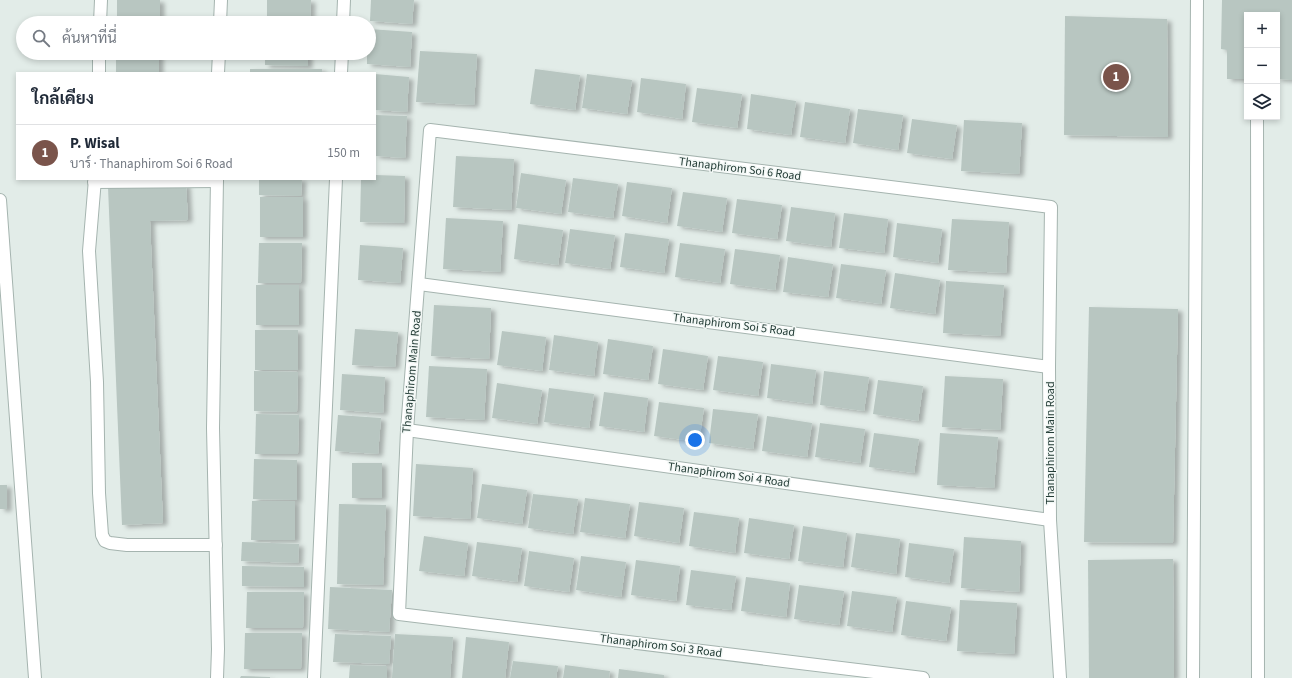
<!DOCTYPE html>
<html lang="th">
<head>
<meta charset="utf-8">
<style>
  body { margin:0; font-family:"Source Sans 3",Sarabun,sans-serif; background:#f2f2f3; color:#1f2937 }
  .controls { position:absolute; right:12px; top:12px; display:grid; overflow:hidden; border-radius:0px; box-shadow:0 2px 6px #0003 }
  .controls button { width:36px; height:36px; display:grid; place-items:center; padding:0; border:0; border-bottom:1px solid #e0e1e3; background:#fff; color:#1f2937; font:20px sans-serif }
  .you { position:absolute; left:695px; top:440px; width:14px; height:14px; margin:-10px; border:3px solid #fff; border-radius:50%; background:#1a73e8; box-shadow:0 0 0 6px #1a73e833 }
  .badge { display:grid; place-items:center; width:26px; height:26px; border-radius:50%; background:#7a544b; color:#fff; font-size:13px; font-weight:700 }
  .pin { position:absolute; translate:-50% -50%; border:2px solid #fff; box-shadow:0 1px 4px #0006 }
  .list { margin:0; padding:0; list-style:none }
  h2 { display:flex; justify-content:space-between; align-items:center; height:52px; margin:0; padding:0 16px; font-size:17px }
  h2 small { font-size:13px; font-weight:400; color:#747a83 }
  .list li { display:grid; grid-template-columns:26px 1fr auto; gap:12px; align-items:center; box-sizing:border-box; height:56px; padding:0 16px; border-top:1px solid #e0e1e3 }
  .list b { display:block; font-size:15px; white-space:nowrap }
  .list p { margin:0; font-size:13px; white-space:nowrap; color:#747a83 }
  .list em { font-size:13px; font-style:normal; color:#747a83 }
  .icon { flex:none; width:22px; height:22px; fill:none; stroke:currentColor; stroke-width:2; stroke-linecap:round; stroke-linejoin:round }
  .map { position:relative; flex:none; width:1292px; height:678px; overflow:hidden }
  .search { position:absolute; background:#fff; box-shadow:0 2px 6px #0003; left:16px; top:16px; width:360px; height:44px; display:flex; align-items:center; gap:10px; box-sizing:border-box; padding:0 14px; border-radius:22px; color:#747a83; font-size:15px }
  .panel { position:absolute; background:#fff; box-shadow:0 2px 6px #0003; left:16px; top:72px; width:360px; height:108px; border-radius:0px }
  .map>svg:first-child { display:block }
</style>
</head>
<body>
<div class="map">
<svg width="1292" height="678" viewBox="0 0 1292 678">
  <defs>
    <filter id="shadow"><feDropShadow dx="4.5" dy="2.5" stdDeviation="2" flood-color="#0004"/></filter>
  </defs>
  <rect width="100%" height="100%" fill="#e2ece8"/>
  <g fill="#b8c6c1" filter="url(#shadow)">
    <rect x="117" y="0" width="43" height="23"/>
    <path d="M 267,0 L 311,0 L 310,21 L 267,21 Z"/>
    <path d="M 371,0 L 414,0 L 412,24 L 370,21 Z"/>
    <path d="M 1222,0 L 1292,0 L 1292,80 L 1277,79 L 1277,15 L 1247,15 L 1247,79 L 1227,79 L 1227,50 L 1221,49 Z"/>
    <path d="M 1065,16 L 1167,19 L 1168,137 L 1064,135 Z"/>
    <path d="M 369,29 L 412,32 L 410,67 L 367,64 L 367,53 L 369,53 Z"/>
    <path d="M 420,51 L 477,54 L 474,105 L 416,102 Z"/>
    <rect x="116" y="53" width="43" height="20"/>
    <path d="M 265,53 L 308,53 L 308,66 L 265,65 Z"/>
    <rect x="250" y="69" width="72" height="4"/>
    <path d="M 535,69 L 580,75 L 575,110 L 530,104 Z"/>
    <path d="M 375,74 L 409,77 L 407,112 L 375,110 Z"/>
    <path d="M 587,74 L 632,80 L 627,114 L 582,108 Z"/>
    <path d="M 641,78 L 686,84 L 682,119 L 637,112 Z"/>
    <path d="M 697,88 L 742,94 L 737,128 L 692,122 Z"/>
    <path d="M 751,94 L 796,101 L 791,135 L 747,129 Z"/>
    <path d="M 805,102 L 850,109 L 845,143 L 800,137 Z"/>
    <path d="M 858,109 L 903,115 L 898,150 L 853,143 Z"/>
    <path d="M 375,115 L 407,116 L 405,158 L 375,156 Z"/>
    <path d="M 912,119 L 957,125 L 952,159 L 907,153 Z"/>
    <path d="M 964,120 L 1022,123 L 1019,174 L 961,171 Z"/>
    <path d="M 456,156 L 514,159 L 511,210 L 453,207 Z"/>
    <path d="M 521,173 L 566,180 L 561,214 L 516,208 Z"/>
    <path d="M 375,175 L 405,176 L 404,223 L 360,222 L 361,179 L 375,179 Z"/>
    <path d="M 573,178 L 618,184 L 613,218 L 568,212 Z"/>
    <path d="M 259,179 L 302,179 L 301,196 L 259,195 Z"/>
    <path d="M 627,182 L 672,188 L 667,223 L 622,216 Z"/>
    <path d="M 186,184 L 188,220 L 150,221 L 163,523 L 122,525 L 108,187 Z"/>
    <path d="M 683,192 L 727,198 L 722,232 L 677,226 Z"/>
    <rect x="260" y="197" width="43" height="40"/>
    <path d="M 737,199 L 782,205 L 777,239 L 732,233 Z"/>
    <path d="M 791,207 L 835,213 L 831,247 L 786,241 Z"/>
    <path d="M 844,213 L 888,219 L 884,253 L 839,248 Z"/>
    <path d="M 446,218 L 503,221 L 500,272 L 443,269 Z"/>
    <path d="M 952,219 L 1009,222 L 1006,273 L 948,270 Z"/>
    <path d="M 897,223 L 942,229 L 938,263 L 893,257 Z"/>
    <path d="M 518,224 L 563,230 L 558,265 L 514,259 Z"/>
    <path d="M 570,229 L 615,235 L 610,269 L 565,263 Z"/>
    <path d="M 625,233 L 669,239 L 664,273 L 620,267 Z"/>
    <path d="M 259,243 L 302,243 L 301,283 L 258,283 Z"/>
    <path d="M 680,243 L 725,249 L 720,283 L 675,277 Z"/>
    <path d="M 360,245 L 403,248 L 400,283 L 358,280 Z"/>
    <path d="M 735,249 L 780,255 L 775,290 L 730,284 Z"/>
    <path d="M 788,257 L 833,264 L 828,297 L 783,292 Z"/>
    <path d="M 841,264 L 886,270 L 881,304 L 836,298 Z"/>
    <path d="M 895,273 L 940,280 L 935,314 L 890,308 Z"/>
    <path d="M 946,281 L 1004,285 L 1000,336 L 943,333 Z"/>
    <rect x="256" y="285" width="43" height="40"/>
    <path d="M 434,305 L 491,308 L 489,359 L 431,356 Z"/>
    <path d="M 1089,307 L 1178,309 L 1173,543 L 1084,542 Z"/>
    <path d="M 355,329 L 398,332 L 395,367 L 352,365 Z"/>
    <rect x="255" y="330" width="43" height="40"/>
    <path d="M 502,331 L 546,337 L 542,371 L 497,365 Z"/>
    <path d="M 554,335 L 598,342 L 594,376 L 549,370 Z"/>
    <path d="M 608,339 L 653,346 L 648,380 L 603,374 Z"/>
    <path d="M 663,349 L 708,356 L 703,390 L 658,384 Z"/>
    <path d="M 718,356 L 763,362 L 758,396 L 713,390 Z"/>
    <path d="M 771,364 L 816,370 L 812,404 L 767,398 Z"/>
    <path d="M 429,366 L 487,369 L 484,420 L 426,417 Z"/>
    <path d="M 254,371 L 298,372 L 297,412 L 254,411 Z"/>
    <path d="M 824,371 L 869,377 L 864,411 L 820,405 Z"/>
    <path d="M 342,374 L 385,377 L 383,413 L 340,410 Z"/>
    <path d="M 945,376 L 1003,379 L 1000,430 L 942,427 Z"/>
    <path d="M 878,380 L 923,386 L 918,421 L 873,414 Z"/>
    <path d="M 497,383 L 542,390 L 537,424 L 492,418 Z"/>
    <path d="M 549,388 L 594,394 L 589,428 L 544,422 Z"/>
    <path d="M 604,392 L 648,398 L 644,432 L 599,426 Z"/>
    <path d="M 659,402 L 704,408 L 699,442 L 654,436 Z"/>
    <path d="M 713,409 L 758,414 L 753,449 L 709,443 Z"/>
    <path d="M 256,414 L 299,415 L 298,454 L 255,454 Z"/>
    <path d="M 338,415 L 381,418 L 378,454 L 335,451 Z"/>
    <path d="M 767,416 L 812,423 L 807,457 L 762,451 Z"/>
    <path d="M 820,423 L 865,429 L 860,463 L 815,457 Z"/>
    <path d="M 874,433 L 919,439 L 914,473 L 869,467 Z"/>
    <path d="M 940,433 L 998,437 L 994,488 L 937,485 Z"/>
    <path d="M 254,459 L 297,460 L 297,500 L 253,499 Z"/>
    <rect x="352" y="463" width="30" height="35"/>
    <path d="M 416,464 L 473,468 L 470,519 L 413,516 Z"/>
    <path d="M 482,484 L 527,490 L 522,524 L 477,518 Z"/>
    <rect x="0" y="485" width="7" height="24"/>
    <path d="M 533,494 L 578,499 L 573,534 L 528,528 Z"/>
    <path d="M 585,498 L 630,504 L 625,538 L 580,532 Z"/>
    <path d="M 252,501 L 295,501 L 295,540 L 251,540 Z"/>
    <path d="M 639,502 L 684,508 L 679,543 L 634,536 Z"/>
    <path d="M 339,504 L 386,505 L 383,585 L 337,584 Z"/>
    <path d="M 694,512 L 739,518 L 735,553 L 689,546 Z"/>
    <path d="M 749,518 L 794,525 L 789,559 L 744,553 Z"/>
    <path d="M 803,526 L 847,533 L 843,567 L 798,561 Z"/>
    <path d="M 856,533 L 900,539 L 896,574 L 851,567 Z"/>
    <path d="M 424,536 L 468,543 L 464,576 L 419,571 Z"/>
    <path d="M 964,537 L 1021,541 L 1019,592 L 961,588 Z"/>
    <path d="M 242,542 L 299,544 L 298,563 L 241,561 Z"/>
    <path d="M 477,542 L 522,548 L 517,582 L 472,576 Z"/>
    <path d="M 909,543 L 954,549 L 949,583 L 905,577 Z"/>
    <path d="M 529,551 L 574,558 L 569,592 L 524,586 Z"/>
    <path d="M 581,556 L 626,562 L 621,597 L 576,590 Z"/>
    <path d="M 1173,559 L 1174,678 L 1089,678 L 1088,560 Z"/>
    <path d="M 636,560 L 680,566 L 676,601 L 631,595 Z"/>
    <path d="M 242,566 L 304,567 L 304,587 L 242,586 Z"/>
    <path d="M 691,570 L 736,576 L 731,610 L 686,605 Z"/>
    <path d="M 746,577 L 790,583 L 786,617 L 741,611 Z"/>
    <path d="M 799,585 L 844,591 L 839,625 L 794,619 Z"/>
    <path d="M 330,587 L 392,590 L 389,632 L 328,629 Z"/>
    <path d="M 852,591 L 897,597 L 892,632 L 847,626 Z"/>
    <path d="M 247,592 L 304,592 L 303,628 L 246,628 Z"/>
    <path d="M 960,600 L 1017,603 L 1014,654 L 957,651 Z"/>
    <path d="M 906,601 L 951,607 L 946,641 L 901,635 Z"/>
    <path d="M 245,633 L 302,633 L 301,669 L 244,669 Z"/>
    <path d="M 335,634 L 391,636 L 389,664 L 333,662 Z"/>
    <path d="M 395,634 L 453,637 L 450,678 L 392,678 Z"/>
    <path d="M 466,637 L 509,642 L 505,678 L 462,678 Z"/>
    <path d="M 513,661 L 558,666 L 556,678 L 510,678 Z"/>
    <path d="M 350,665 L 387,666 L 387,678 L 349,678 Z"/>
    <path d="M 565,665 L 610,671 L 609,678 L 563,678 Z"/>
    <path d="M 619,669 L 664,675 L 664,678 L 618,678 Z"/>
    <path d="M 241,676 L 270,677 L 270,678 L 240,678 Z"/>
  </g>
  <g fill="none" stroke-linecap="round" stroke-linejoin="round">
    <g stroke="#a5b4af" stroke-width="14">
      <g id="minor">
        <path d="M 100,23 L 101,0"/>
        <path d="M 220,23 L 221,0"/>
        <path d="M 343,23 L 344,0"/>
        <path d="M 99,73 L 99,53"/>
        <path d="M 218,73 L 219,53"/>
        <path d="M 341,73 L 342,53"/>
        <path d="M 1257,117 L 1258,678"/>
        <path d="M 95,179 L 89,251 L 97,382 L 99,493 L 102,535 L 105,541 L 110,543 L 127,545 L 216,545"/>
        <path d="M 94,182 L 217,181"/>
        <path d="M 0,200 L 35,678"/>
        <path d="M 419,284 L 1049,367"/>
        <path d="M 407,430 L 1050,520"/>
        <path d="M 217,678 L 218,649 L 213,428 L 217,179"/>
        <path d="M 314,678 L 336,179"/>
        <path d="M 923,678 L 399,614 L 407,430 L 430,130 L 1051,207 L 1049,367 L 1050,520 L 1060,678"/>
        <path d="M 1193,678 L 1197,0"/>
      </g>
    </g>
    <use href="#minor" stroke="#fff" stroke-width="12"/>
  </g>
  <g text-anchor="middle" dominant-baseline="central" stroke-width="3" stroke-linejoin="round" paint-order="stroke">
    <g font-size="12" fill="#233c36" stroke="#f3f8f6">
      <text transform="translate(740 169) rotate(7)">Thanaphirom Soi 6 Road</text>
      <text transform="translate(734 325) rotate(7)">Thanaphirom Soi 5 Road</text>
      <text transform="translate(412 372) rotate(-85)">Thanaphirom Main Road</text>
      <text transform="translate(1050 443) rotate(-90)">Thanaphirom Main Road</text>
      <text transform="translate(729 475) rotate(8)">Thanaphirom Soi 4 Road</text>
      <text transform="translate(661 646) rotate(7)">Thanaphirom Soi 3 Road</text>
    </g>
  </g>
</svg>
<div class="controls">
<button>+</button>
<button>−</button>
<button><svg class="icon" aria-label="layers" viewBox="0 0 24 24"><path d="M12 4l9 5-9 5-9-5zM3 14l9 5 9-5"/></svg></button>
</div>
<div class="you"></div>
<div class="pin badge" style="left:1116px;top:77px">1</div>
<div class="search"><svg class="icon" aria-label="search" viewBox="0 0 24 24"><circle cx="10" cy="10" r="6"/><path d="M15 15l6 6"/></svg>ค้นหาที่นี่</div>
<section class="panel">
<h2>ใกล้เคียง<small></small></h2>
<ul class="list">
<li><span class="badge">1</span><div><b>P. Wisal</b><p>บาร์ · Thanaphirom Soi 6 Road</p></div><em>150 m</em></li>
</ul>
</section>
</div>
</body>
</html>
